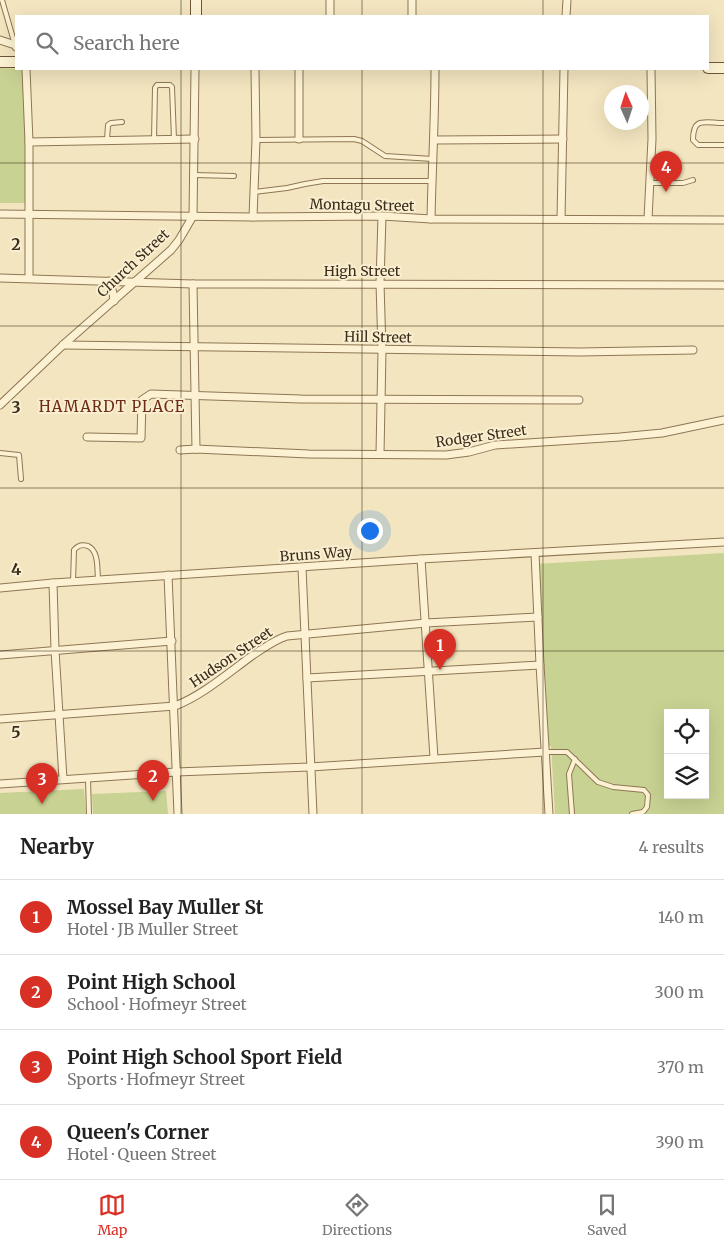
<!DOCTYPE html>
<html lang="en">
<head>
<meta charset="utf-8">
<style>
  body { margin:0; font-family:Merriweather,serif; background:#f2f2f2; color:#222 }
  .controls { position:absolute; right:15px; bottom:15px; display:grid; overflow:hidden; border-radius:0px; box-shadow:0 5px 20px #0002 }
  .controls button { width:45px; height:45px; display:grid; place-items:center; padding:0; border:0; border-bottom:1px solid #e0e0e0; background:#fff; color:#222; font:25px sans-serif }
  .compass { position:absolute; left:604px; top:85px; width:45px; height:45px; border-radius:50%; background:#fff; box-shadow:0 5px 20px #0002; rotate:357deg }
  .you { position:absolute; left:369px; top:530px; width:18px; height:18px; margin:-12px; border:4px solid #fff; border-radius:50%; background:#1a73e8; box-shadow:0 0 0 8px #1a73e833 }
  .badge { display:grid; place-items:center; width:32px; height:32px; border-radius:50%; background:#d93025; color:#fff; font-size:16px; font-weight:700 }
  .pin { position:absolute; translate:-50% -41px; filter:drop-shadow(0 1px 2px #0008) }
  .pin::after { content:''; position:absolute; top:26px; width:18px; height:15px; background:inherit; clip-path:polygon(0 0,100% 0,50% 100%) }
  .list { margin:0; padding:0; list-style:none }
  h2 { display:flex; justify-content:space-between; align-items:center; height:65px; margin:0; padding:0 20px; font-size:21px }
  h2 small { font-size:16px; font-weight:400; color:#767676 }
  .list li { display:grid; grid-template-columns:32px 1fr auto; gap:15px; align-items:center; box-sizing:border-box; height:75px; padding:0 20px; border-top:1px solid #e0e0e0 }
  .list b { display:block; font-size:19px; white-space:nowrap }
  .list p { margin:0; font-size:16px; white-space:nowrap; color:#767676 }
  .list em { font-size:16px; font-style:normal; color:#767676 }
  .icon { flex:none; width:28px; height:28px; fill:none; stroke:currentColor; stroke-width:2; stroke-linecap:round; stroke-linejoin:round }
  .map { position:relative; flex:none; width:724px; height:814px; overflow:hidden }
  .search { position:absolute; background:#fff; box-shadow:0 5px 20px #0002; left:15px; right:15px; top:15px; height:55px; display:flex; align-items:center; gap:12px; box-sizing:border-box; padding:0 18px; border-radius:0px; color:#767676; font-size:19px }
  .sheet { height:365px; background:#fff }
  nav { display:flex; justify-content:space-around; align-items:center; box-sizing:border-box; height:70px; border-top:1px solid #e0e0e0; background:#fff; font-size:14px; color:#767676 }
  nav a { display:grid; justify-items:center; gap:2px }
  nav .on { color:#d93025 }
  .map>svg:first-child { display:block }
</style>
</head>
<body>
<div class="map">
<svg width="724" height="814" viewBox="0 0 724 814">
  <rect width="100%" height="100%" fill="#f3e5bf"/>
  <g fill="#c8d292" fill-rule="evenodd">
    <path d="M 0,68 L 24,69 L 28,203 L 0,203 Z"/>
    <path d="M 724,553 L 724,814 L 555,814 L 551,746 L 546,746 L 536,564 ZM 668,713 L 705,713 L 705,795 L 668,795 Z"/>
    <path d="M 84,789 L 86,814 L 0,814 L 0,793 Z"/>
    <path d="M 166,791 L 168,814 L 93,814 L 92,794 Z"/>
  </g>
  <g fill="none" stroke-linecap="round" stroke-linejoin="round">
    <g stroke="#8e7655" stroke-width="6">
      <g id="lane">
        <path d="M 2,0 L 15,45"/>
        <path d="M 724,123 C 705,123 693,116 693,140 L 698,145 L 724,145"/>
        <path d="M 107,140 L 108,125 L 111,123 L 122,122"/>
        <path d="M 154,140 L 155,88 L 157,85 L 170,85 L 172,87 L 174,139"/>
        <path d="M 256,140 L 354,139 L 362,141 L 385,156 L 433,159"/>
        <path d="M 194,175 L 234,176"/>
        <path d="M 650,183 L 683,183 L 693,180"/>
        <path d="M 254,192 L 287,188 L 305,184 L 323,181 L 432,181"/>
        <path d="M 0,453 L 19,455 L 21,479"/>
        <path d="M 73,582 L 74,550 C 78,545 82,544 88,546 C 99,551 97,569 98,579"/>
        <path d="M 545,752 L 567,752 L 598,782 L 613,787 L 644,790 L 648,795 L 647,807 L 643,812 L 632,814"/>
        <path d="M 88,778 L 89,814"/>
        <path d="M 572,814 L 569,774 L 575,759"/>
      </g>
    </g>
    <g stroke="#8e7655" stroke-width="9">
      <g id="street">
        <path d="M 330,16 L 330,0"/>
        <path d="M 412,16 L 412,0"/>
        <path d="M 566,16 L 567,0"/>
        <path d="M 0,40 L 15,45 L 16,47"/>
        <path d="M 26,69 L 29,142 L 29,278"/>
        <path d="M 299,139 L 299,69"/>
        <path d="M 435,140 L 563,139"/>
        <path d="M 29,142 L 195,139"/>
        <path d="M 0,214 L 253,217 L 382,216 L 431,219 L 724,220"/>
        <path d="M 253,217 L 256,140 L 255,69"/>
        <path d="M 431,219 C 432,169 435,119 435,69"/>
        <path d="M 561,219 L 564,69"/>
        <path d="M 648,219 L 652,139 L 651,69"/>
        <path d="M 0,278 L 193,284 L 724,285"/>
        <path d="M 109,281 L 113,293 L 114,301"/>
        <path d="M 193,284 L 196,449"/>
        <path d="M 63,345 L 580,352 L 693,350"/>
        <path d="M 0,405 L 63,345 L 171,250 L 179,240 L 193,216 L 195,69"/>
        <path d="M 87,437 L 141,438 L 142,400 L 151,394 L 301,399 L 579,400"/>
        <path d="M 180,450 L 196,449 L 309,454 L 446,455 L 469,452 L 495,445 L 620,437 L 662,433 L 724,420"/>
        <path d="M 380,454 L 382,350 L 380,283 L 382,216"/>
        <path d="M 535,553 L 540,665 L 549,814"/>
        <path d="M 421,559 L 434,758"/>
        <path d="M 302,568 L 313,814"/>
        <path d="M 168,575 L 178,814"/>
        <path d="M 53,583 L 55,650 L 63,779"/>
        <path d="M 0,588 L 53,583 L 421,559 L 724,542"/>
        <path d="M 0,655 L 172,641"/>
        <path d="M 307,678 L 540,665"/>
        <path d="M 0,719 L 175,706 C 203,695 228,673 253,655 C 264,648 274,640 287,636 L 426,623 L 538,617"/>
        <path d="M 0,784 L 176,772 L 310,767 L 545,752"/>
      </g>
    </g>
    <g stroke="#6f5638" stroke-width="12">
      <g id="secondary">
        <path d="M 196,16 L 196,0"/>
        <path d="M 0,62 L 16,62"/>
        <path d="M 708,68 L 724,68"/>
      </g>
    </g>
    <use href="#lane" stroke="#fcf2d3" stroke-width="4"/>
    <use href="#street" stroke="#fcf2d3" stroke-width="7"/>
    <use href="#secondary" stroke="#fcf2d3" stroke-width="10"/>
  </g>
  <path fill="none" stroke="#3b2c1b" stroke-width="1" stroke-opacity="0.55" d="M 181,0 L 181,16M 362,0 L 362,16M 543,0 L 543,16M 181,69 L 181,814M 362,69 L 362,814M 543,69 L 543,814M 0,163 L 724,163M 0,326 L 724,326M 0,488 L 724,488M 0,651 L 724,651"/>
  <g text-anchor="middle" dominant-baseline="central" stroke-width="4" stroke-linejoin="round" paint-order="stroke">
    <g font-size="14" fill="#3b2c1b" stroke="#f9efd0">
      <text transform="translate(362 205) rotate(1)">Montagu Street</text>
      <text transform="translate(133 263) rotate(-43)">Church Street</text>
      <text x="362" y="271">High Street</text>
      <text transform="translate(378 337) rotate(1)">Hill Street</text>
      <text transform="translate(481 436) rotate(-8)">Rodger Street</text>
      <text transform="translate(316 554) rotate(-4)">Bruns Way</text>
      <text transform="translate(231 657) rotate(-34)">Hudson Street</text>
    </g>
    <g font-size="15" letter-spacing="1" fill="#6d2c16" stroke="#f9efd0">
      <text x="112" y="406">HAMARDT PLACE</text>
    </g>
  </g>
  <g font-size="16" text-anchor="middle" font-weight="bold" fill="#3b2c1b" stroke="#f9efd0" stroke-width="4" stroke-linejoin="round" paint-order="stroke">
    <text x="16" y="250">2</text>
    <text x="16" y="413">3</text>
    <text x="16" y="575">4</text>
    <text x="16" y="738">5</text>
  </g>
</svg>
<div class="controls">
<button><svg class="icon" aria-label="locate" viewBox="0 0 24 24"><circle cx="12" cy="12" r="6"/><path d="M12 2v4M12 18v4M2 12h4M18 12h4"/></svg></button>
<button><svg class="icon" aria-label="layers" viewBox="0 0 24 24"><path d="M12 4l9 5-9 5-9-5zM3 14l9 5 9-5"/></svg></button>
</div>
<svg class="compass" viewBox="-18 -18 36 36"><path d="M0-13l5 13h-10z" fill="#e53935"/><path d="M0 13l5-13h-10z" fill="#767676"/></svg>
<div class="you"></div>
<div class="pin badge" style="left:440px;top:670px">1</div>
<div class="pin badge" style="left:153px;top:801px">2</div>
<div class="pin badge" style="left:42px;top:804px">3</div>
<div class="pin badge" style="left:666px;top:192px">4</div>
<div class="search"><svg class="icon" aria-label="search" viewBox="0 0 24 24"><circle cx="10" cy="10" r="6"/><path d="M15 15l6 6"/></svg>Search here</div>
</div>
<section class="sheet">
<h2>Nearby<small>4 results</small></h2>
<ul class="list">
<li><span class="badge">1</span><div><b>Mossel Bay Muller St</b><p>Hotel · JB Muller Street</p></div><em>140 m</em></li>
<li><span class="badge">2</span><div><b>Point High School</b><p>School · Hofmeyr Street</p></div><em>300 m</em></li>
<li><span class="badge">3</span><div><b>Point High School Sport Field</b><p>Sports · Hofmeyr Street</p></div><em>370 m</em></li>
<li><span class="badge">4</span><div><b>Queen's Corner</b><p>Hotel · Queen Street</p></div><em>390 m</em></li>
</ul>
</section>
<nav>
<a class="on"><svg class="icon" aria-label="map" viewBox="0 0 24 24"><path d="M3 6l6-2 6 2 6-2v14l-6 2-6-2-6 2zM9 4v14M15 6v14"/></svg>Map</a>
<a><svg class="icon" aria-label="directions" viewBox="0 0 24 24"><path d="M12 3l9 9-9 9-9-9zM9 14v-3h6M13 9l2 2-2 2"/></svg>Directions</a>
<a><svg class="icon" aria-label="saved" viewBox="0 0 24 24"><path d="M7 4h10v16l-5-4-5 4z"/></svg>Saved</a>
</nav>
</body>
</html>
